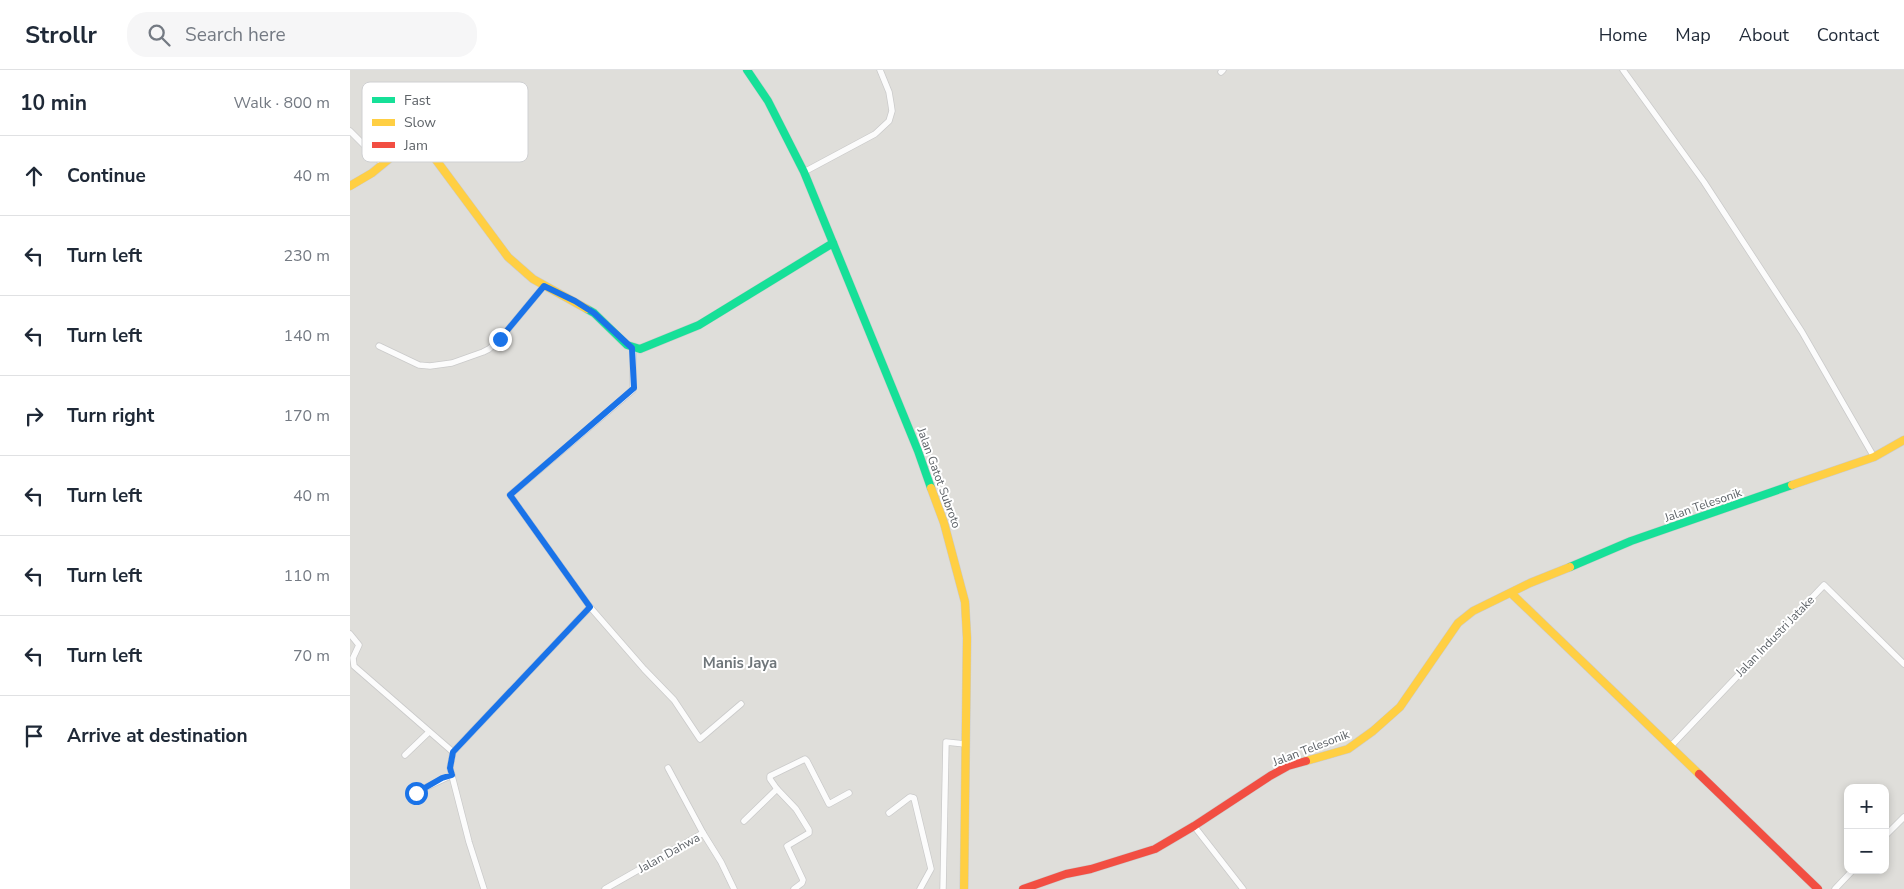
<!DOCTYPE html>
<html lang="en">
<head>
<meta charset="utf-8">
<style>
  body { margin:0; font-family:"Nunito Sans",sans-serif; background:#f6f6f7; color:#1f2937 }
  .controls { position:absolute; right:15px; bottom:15px; display:grid; overflow:hidden; border-radius:10px; box-shadow:0 2px 8px #0003 }
  .controls button { width:45px; height:45px; display:grid; place-items:center; padding:0; border:0; border-bottom:1px solid #e0e1e3; background:#fff; color:#1f2937; font:25px sans-serif }
  .stop { position:absolute; width:15px; height:15px; margin:-11px; border:4px solid #1a73e8; border-radius:50%; background:#fff }
  .stop.end { background:#1a73e8; border-color:#fff; box-shadow:0 1px 5px #0008 }
  .list { margin:0; padding:0; list-style:none }
  h2 { display:flex; justify-content:space-between; align-items:center; height:65px; margin:0; padding:0 20px; font-size:21px }
  h2 small { font-size:16px; font-weight:400; color:#747a83 }
  .list li { display:grid; grid-template-columns:32px 1fr auto; gap:15px; align-items:center; box-sizing:border-box; height:80px; padding:0 20px; border-top:1px solid #e0e1e3 }
  .list b { display:block; font-size:19px; white-space:nowrap }
  .list em { font-size:16px; font-style:normal; color:#747a83 }
  .icon { flex:none; width:28px; height:28px; fill:none; stroke:currentColor; stroke-width:2; stroke-linecap:round; stroke-linejoin:round }
  .map { position:relative; flex:none; width:1554px; height:819px; overflow:hidden }
  header { display:flex; align-items:center; gap:30px; box-sizing:border-box; height:70px; padding:0 25px; background:#fff; border-bottom:1px solid #e0e1e3 }
  header strong { font-size:24px }
  nav { display:flex; gap:28px; margin-inline-start:auto; font-size:18px }
  .search { width:350px; height:45px; background:#f6f6f7; display:flex; align-items:center; gap:12px; box-sizing:border-box; padding:0 18px; border-radius:20px; color:#747a83; font-size:19px }
  main { display:flex }
  aside { flex:1; background:#fff }
  .map>svg:first-child { display:block }
</style>
</head>
<body>
<header>
<strong>Strollr</strong>
<div class="search"><svg class="icon" aria-label="search" viewBox="0 0 24 24"><circle cx="10" cy="10" r="6"/><path d="M15 15l6 6"/></svg>Search here</div>
<nav><a>Home</a><a>Map</a><a>About</a><a>Contact</a></nav>
</header>
<main>
<aside>
<h2>10 min<small>Walk · 800 m</small></h2>
<ul class="list">
<li><svg class="icon" aria-label="ahead" viewBox="0 0 24 24"><path d="M12 20V5M6 11l6-6 6 6"/></svg><div><b>Continue</b></div><em>40 m</em></li>
<li><svg class="icon" aria-label="left" viewBox="0 0 24 24"><path d="M17 20v-9H6M10 6l-5 5 5 5"/></svg><div><b>Turn left</b></div><em>230 m</em></li>
<li><svg class="icon" aria-label="left" viewBox="0 0 24 24"><path d="M17 20v-9H6M10 6l-5 5 5 5"/></svg><div><b>Turn left</b></div><em>140 m</em></li>
<li><svg class="icon" aria-label="right" viewBox="0 0 24 24"><path d="M7 20v-9h11M14 6l5 5-5 5"/></svg><div><b>Turn right</b></div><em>170 m</em></li>
<li><svg class="icon" aria-label="left" viewBox="0 0 24 24"><path d="M17 20v-9H6M10 6l-5 5 5 5"/></svg><div><b>Turn left</b></div><em>40 m</em></li>
<li><svg class="icon" aria-label="left" viewBox="0 0 24 24"><path d="M17 20v-9H6M10 6l-5 5 5 5"/></svg><div><b>Turn left</b></div><em>110 m</em></li>
<li><svg class="icon" aria-label="left" viewBox="0 0 24 24"><path d="M17 20v-9H6M10 6l-5 5 5 5"/></svg><div><b>Turn left</b></div><em>70 m</em></li>
<li><svg class="icon" aria-label="arrive" viewBox="0 0 24 24"><path d="M6 21V4h12l-3 4 3 4H6"/></svg><div><b>Arrive at destination</b></div></li>
</ul>
</aside>
<div class="map">
<svg width="1554" height="819" viewBox="0 0 1554 819">
  <rect width="100%" height="100%" fill="#eeede9"/>
  <path fill="#dfdeda" fill-rule="evenodd" d="M 0,0 L 1554,0 L 1554,819 L 0,819 ZM 1498,718 L 1535,718 L 1535,800 L 1498,800 Z"/>
  <g fill="none" stroke-linecap="round" stroke-linejoin="round">
    <g stroke="#cacaca" stroke-width="7">
      <g id="street">
        <path d="M 1273,0 L 1354,112 L 1452,262 L 1524,387"/>
        <path d="M 871,2 L 873,0"/>
        <path d="M 0,61 L 32,93"/>
        <path d="M 454,102 L 525,64 L 539,51 L 542,41 L 541,34 L 539,22 L 530,0"/>
        <path d="M 29,276 L 69,295 L 80,296 L 102,293 L 133,282 L 139,279 L 150,269 L 194,216"/>
        <path d="M 283,278 L 283,320 L 160,425 L 240,537 L 294,599 L 324,630 L 350,669 L 391,634"/>
        <path d="M 0,564 L 9,575 L 3,588 L 4,596 L 103,682"/>
        <path d="M 1320,677 L 1474,515 L 1554,594"/>
        <path d="M 55,685 L 79,662"/>
        <path d="M 318,698 L 353,763"/>
        <path d="M 427,719 L 420,709 L 420,706 L 455,689 L 457,691 L 479,734 L 499,723"/>
        <path d="M 69,730 L 66,722 L 102,705"/>
        <path d="M 539,743 L 560,727 L 564,728 L 581,799 L 570,819"/>
        <path d="M 394,751 L 427,719 L 446,739 L 459,760 L 459,763 L 437,776 L 453,810 L 452,813 L 444,819"/>
        <path d="M 844,756 L 893,819"/>
        <path d="M 1535,766 L 1554,747"/>
        <path d="M 134,819 L 119,772 L 100,698 L 103,682 L 240,537"/>
        <path d="M 255,819 L 353,763 L 371,792 L 384,819"/>
        <path d="M 593,819 L 596,672 L 615,674"/>
        <path d="M 1485,819 L 1503,800"/>
      </g>
    </g>
    <g stroke="#cbcbcb" stroke-width="9">
      <g id="fast">
        <path d="M 397,0 L 418,31 L 454,102 L 568,381 L 581,418"/>
        <path d="M 237,239 L 244,243 L 277,275 L 290,279 L 349,255 L 483,173"/>
        <path d="M 1220,497 L 1281,471 L 1442,415"/>
      </g>
    </g>
    <g stroke="#cbcbcb" stroke-width="9">
      <g id="slow">
        <path d="M 0,116 L 22,103 L 66,67 L 69,67 L 158,187 L 183,209 L 237,239"/>
        <path d="M 1442,415 L 1524,387 L 1554,370"/>
        <path d="M 581,418 L 594,453 L 615,532 L 617,568 L 614,819"/>
        <path d="M 1161,523 L 1349,704"/>
        <path d="M 956,691 L 998,679 L 1023,661 L 1050,637 L 1108,553 L 1123,541 L 1180,513 L 1220,497"/>
      </g>
    </g>
    <g stroke="#cbcbcb" stroke-width="9">
      <g id="jam">
        <path d="M 1349,704 L 1468,819"/>
        <path d="M 673,819 L 716,804 L 741,799 L 805,779 L 844,756 L 920,706 L 938,696 L 956,691"/>
      </g>
    </g>
    <use href="#street" stroke="#fcfcfc" stroke-width="5.5"/>
    <use href="#fast" stroke="#16e098" stroke-width="8"/>
    <use href="#slow" stroke="#ffcf43" stroke-width="8"/>
    <use href="#jam" stroke="#f24e42" stroke-width="8"/>
  </g>
  <g fill="none" stroke-linecap="round" stroke-linejoin="round">
    <path stroke="#1a73e8" stroke-width="6" d="M 66,723 L 92,708 L 102,705 L 100,698 L 103,682 L 240,537 L 160,425 L 284,318 L 282,278 L 244,243 L 225,231 L 194,216 L 150,269"/>
  </g>
  <g text-anchor="middle" dominant-baseline="central" stroke-width="4" stroke-linejoin="round" paint-order="stroke">
    <g font-size="12" fill="#5e6368" stroke="#fff">
      <text transform="translate(589 408) rotate(70)">Jalan Gatot Subroto</text>
      <text transform="translate(1353 435) rotate(-19)">Jalan Telesonik</text>
      <text transform="translate(1425 566) rotate(-46)">Jalan Industri Jatake</text>
      <text transform="translate(961 678) rotate(-21)">Jalan Telesonik</text>
      <text transform="translate(319 783) rotate(-29)">Jalan Dahwa</text>
    </g>
    <g font-size="15" font-weight="bold" fill="#6f767a" stroke="#fff">
      <text x="390" y="593">Manis Jaya</text>
    </g>
  </g>
  <rect x="12" y="12" width="166" height="80" rx="8" fill="#fff" stroke="#cfd0d2" stroke-width="1"/>
  <rect x="22" y="27" width="23" height="6" fill="#16e098"/>
  <rect x="22" y="49" width="23" height="7" fill="#ffcf43"/>
  <rect x="22" y="72" width="23" height="6" fill="#f24e42"/>
  <g font-size="14" fill="#5e6368">
    <text x="54" y="35">Fast</text>
    <text x="54" y="57">Slow</text>
    <text x="54" y="80">Jam</text>
  </g>
</svg>
<div class="controls">
<button>+</button>
<button>−</button>
</div>
<div class="stop" style="left:66px;top:723px"></div>
<div class="stop end" style="left:150px;top:269px"></div>
</div>
</main>
</body>
</html>
